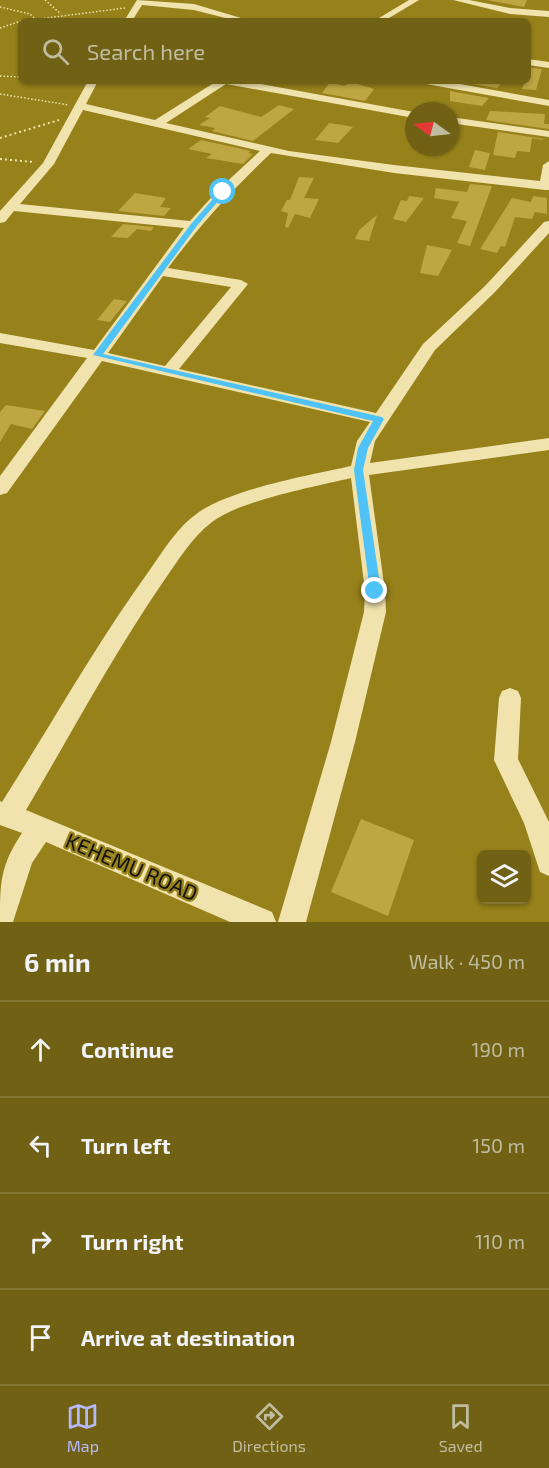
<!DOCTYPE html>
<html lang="en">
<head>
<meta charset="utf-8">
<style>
  body { margin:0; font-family:"Exo 2",sans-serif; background:#796a22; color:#f1f3f6 }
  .controls { position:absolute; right:18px; bottom:18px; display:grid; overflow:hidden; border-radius:9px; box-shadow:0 2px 4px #0004 }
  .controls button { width:54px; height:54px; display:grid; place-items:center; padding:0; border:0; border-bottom:2px solid #837534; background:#716114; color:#f1f3f6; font:30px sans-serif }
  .compass { position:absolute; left:405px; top:102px; width:54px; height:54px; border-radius:50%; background:#716114; box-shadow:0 2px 4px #0004; rotate:285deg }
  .stop { position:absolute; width:18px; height:18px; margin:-14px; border:4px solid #4fc3f7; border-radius:50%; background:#fff }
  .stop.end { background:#4fc3f7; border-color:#fff; box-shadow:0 2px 6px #0008 }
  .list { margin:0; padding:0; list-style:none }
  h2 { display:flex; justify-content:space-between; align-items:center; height:78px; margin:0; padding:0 24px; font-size:26px }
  h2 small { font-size:20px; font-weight:400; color:#c0bca0 }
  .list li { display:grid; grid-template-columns:39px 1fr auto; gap:18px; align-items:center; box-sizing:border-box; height:96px; padding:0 24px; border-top:2px solid #837534 }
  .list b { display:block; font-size:22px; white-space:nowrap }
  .list em { font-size:20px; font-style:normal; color:#c0bca0 }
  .icon { flex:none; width:33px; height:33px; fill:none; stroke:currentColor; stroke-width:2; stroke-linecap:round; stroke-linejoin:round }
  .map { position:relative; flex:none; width:549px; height:922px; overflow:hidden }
  .search { position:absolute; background:#716114; box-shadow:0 2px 4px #0004; left:18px; right:18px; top:18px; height:66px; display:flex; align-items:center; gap:15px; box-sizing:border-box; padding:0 21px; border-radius:9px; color:#c0bca0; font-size:22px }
  .sheet { height:462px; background:#716114 }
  nav { display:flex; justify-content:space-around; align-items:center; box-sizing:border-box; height:84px; border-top:2px solid #837534; background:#716114; font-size:16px; color:#c0bca0 }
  nav a { display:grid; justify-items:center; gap:3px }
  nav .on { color:#b6b8fa }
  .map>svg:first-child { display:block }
</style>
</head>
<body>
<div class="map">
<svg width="549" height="922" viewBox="0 0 549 922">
  <rect width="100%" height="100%" fill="#97811a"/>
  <g fill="#bea743">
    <path d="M 487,0 L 527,0 L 524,7 Z"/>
    <path d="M 530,68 L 542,69 L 536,90 L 522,89 L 525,81 L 528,81 Z"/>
    <path d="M 468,81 L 504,81 L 497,88 L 466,83 Z"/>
    <path d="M 330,82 L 344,86 L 351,82 L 374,89 L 365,101 L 322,93 Z"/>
    <path d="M 450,91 L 489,98 L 482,106 L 450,101 Z"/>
    <path d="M 279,105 L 294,109 L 253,141 L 212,131 L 215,128 L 199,125 L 210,118 L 205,117 L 220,106 L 261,117 Z"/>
    <path d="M 490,111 L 545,114 L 544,124 L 549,124 L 549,129 L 486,120 Z"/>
    <path d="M 329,123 L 343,125 L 353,127 L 338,143 L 315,140 Z"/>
    <path d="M 498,132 L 544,139 L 542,140 L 532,138 L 530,152 L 517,151 L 515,158 L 493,155 Z"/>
    <path d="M 201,140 L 251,151 L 248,153 L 253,154 L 243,164 L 206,158 L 212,154 L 188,149 Z"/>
    <path d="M 475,150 L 490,153 L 485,170 L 469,167 Z"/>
    <path d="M 299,177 L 314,178 L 304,198 L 319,199 L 310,218 L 295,214 L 288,228 L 285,227 L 288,213 L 281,211 L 287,200 L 290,200 Z"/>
    <path d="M 470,184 L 492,186 L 470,246 L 457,243 L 467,221 L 451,218 L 459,202 L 434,198 L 436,188 L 467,192 Z"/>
    <path d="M 135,193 L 166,198 L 160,207 L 171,208 L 164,216 L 118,211 Z"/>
    <path d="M 409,196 L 424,198 L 406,222 L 393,219 L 401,200 L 407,201 Z"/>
    <path d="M 533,196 L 547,198 L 547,214 L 535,212 L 532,219 L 515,217 L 505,247 L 501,246 L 497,253 L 480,249 L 512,198 L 531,202 Z"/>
    <path d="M 377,215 L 369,241 L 355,239 L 359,230 Z"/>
    <path d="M 123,224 L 154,227 L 151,231 L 137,229 L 128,238 L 111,237 Z"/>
    <path d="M 427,245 L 452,250 L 438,276 L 420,273 Z"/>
    <path d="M 114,299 L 127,301 L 110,322 L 97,320 Z"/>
    <path d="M 6,405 L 45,411 L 32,429 L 11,424 L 0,442 L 0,412 Z"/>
    <path d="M 361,819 L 414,840 L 388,916 L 331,892 Z"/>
  </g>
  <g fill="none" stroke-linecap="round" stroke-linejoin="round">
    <g stroke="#f0e3ad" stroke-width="1.5" stroke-dasharray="1.5 2" stroke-linecap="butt">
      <path d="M 45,0 L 61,14"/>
      <path d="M 0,7 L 30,14 L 34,18"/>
      <path d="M 23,21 L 125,8"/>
      <path d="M 0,28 L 21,21"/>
      <path d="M 0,76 L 21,77"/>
      <path d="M 0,94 L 69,105"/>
    </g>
    <g stroke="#f0e3ad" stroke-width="2" stroke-dasharray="2 3" stroke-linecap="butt">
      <path d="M 0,138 L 59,120"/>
      <path d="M 0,159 L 34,162"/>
    </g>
    <g fill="#f0e3ad" fill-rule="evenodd">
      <path d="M 137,0 L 194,4 L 251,21 L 237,21 L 194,10 L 142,5 L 132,21 L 124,21 Z"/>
      <path d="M 409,0 L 419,0 L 384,21 L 374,21 Z"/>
      <path d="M 453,0 L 469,0 L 510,8 L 549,11 L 549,17 L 510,14 Z"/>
      <path d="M 528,59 L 549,62 L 549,68 L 528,65 Z"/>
      <path d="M 88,81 L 98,81 L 86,104 L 155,120 L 217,81 L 244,81 L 414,112 L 414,118 L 226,84 L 166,123 L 289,151 L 394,165 L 540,181 L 543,165 L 549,161 L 549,190 L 545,190 L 394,173 L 271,153 C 232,190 200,225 168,268 L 241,280 L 248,284 L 179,369 L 376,413 L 423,344 L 485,286 L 544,222 L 549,221 L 549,233 L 495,292 L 435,350 L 375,441 L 370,463 L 549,438 L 549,450 L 369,475 L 385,591 L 386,612 L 355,742 L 306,922 L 278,922 L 331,742 L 364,612 L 365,591 L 351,478 C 314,487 241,500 212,522 C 191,538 178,561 163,582 C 113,655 71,734 26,810 L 272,912 L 276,922 L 230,922 L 46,842 L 32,863 L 13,922 L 0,922 C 0,883 0,866 22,833 L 0,825 L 0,801 L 2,802 C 51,725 96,644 149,571 C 164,550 177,527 199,512 C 232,489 310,475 351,466 L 357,441 L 370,422 L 102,361 L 7,493 L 0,495 L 0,476 L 87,358 L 0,343 L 0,333 L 94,350 L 184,228 L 14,211 L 5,222 L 0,223 L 0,211 L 43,163 ZM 83,110 L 260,151 L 219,189 L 190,221 L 20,204 L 54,164 ZM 163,276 L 231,287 L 165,366 L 108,353 Z"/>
      <path d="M 421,81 L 443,81 L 549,100 L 549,106 L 426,84 Z"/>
      <path d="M 450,117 L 549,131 L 549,137 L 450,123 Z"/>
      <path d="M 510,688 L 518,691 L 521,698 L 518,759 L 549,822 L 549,876 L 540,872 L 524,823 L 494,760 L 499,698 L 502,691 Z"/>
    </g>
  </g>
  <path fill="#4fc3f7" d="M 220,191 L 226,192 L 196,227 L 103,354 L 382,417 L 384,419 L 368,448 L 363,470 L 381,591 L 379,594 L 371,594 L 370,591 L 354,470 L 358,448 L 373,421 L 93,355 L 191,224 Z"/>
  <g text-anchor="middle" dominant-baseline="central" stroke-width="4.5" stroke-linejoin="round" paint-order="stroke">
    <g font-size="21" fill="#111" stroke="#97811a">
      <text transform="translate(132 866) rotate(23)">KEHEMU ROAD</text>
    </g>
  </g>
</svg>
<div class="controls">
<button><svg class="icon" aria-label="layers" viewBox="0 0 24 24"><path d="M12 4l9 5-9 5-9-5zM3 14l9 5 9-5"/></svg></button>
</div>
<svg class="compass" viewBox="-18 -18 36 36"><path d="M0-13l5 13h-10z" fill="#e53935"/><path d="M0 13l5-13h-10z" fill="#c0bca0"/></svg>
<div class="stop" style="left:223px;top:192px"></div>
<div class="stop end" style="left:375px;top:591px"></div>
<div class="search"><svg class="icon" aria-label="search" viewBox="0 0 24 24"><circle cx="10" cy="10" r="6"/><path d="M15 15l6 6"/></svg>Search here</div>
</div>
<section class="sheet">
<h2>6 min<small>Walk · 450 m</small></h2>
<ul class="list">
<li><svg class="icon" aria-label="ahead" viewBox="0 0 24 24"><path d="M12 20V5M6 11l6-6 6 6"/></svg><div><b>Continue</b></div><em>190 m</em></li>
<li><svg class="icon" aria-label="left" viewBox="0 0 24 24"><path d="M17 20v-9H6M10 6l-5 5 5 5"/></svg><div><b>Turn left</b></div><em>150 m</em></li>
<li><svg class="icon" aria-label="right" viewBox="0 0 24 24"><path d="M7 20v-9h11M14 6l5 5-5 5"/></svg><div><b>Turn right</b></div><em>110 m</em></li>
<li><svg class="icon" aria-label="arrive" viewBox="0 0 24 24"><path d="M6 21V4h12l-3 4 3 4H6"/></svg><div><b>Arrive at destination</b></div></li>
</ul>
</section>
<nav>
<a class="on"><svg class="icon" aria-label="map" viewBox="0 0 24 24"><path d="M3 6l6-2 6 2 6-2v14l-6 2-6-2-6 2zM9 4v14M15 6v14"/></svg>Map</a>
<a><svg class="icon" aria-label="directions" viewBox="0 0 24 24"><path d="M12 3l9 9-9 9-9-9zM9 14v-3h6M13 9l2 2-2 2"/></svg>Directions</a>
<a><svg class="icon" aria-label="saved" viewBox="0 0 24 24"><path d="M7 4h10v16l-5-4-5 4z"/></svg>Saved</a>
</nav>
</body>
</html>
